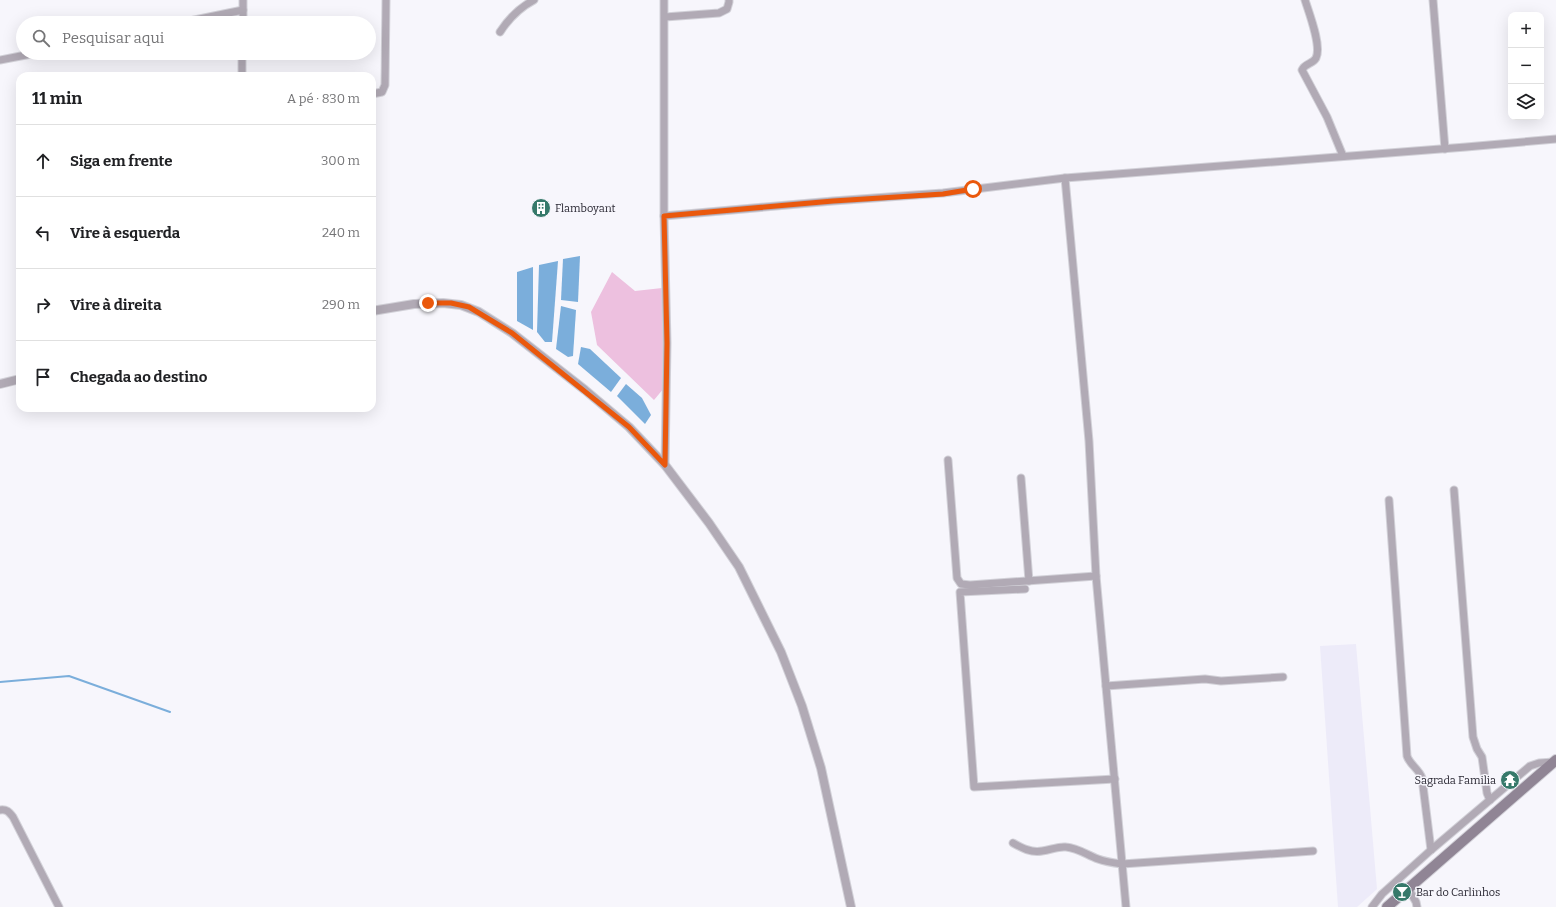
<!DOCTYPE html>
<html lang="pt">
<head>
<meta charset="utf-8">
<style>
  body { margin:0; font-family:Bitter,serif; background:#f6f6f6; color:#202124 }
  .controls { position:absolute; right:12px; top:12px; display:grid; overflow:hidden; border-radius:8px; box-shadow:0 4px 16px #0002 }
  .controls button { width:36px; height:36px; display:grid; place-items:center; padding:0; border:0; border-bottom:1px solid #e0e0e0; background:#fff; color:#202124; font:20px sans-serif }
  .stop { position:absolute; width:12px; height:12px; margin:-9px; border:3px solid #ea580c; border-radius:50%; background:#fff }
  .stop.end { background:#ea580c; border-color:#fff; box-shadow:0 1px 4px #0008 }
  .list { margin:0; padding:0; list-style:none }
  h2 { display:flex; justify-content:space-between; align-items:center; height:52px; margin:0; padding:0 16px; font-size:17px }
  h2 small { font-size:13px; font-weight:400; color:#757577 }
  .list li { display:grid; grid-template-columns:26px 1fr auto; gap:12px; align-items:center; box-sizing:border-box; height:72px; padding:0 16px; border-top:1px solid #e0e0e0 }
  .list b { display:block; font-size:15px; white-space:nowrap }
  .list em { font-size:13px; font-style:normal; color:#757577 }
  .icon { flex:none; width:22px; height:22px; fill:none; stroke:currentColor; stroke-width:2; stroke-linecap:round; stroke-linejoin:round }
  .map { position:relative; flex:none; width:1556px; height:907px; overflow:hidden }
  .search { position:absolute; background:#fff; box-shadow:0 4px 16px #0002; left:16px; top:16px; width:360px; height:44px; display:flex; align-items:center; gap:10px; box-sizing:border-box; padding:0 14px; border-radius:22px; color:#757577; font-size:15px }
  .panel { position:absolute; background:#fff; box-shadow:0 4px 16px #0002; left:16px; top:72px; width:360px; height:340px; border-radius:12px }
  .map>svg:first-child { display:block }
</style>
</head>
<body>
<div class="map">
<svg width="1556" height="907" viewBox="0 0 1556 907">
  <rect width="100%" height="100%" fill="#f7f6fc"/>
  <path fill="#edebf9" d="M 1356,644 L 1377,889 L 1357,907 L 1338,907 L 1320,646 Z"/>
  <path fill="#edc0df" d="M 612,272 L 635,291 L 662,288 L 664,388 L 654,400 L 597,345 L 591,312 Z"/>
  <g fill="#7baedb">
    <path d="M 580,256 L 578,302 L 561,300 L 563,259 Z"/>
    <path d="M 558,261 L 552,342 L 545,342 L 537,332 L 539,265 Z"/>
    <path d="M 533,267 L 533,330 L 517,321 L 517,272 Z"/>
    <path d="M 561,306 L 576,310 L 573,356 L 568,357 L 556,349 Z"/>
    <path d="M 581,347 L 590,349 L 621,378 L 611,392 L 578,364 Z"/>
    <path d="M 626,384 L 642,398 L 651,415 L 645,424 L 617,396 Z"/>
  </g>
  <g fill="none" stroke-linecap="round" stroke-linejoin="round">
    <path stroke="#7baedb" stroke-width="2" d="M 0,682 L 69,676 L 170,712"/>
    <g stroke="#d2d1d8" stroke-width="9">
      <g id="minor">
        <path d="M 664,0 L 664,216 L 667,343 L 665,465"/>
        <path d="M 1305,0 C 1309,13 1322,46 1316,58 C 1313,64 1305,63 1302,70 L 1327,117 L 1343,156"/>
        <path d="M 1433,0 L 1445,149"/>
        <path d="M 665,17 L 719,13 L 727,9 L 729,2 L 729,0"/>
        <path d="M 180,23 L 243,10"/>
        <path d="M 243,23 L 243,0"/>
        <path d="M 500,32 C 509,18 519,8 534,0"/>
        <path d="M 0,60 L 36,53"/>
        <path d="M 242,76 L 242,53"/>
        <path d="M 372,94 L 382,92 L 385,85 L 386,0"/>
        <path d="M 1065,178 L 1089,441 L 1096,576 L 1126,907"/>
        <path d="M 664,216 L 833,201 L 943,193 L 1065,178 L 1466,147 L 1556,139"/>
        <path d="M 948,460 L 957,578 L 961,584 L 970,585 L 1096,576"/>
        <path d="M 1021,478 L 1029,581"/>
        <path d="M 1454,490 L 1473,737 L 1477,749 L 1482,757 L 1487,793 L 1490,800"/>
        <path d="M 1389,500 L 1407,756 C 1410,765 1419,769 1422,778 L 1431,850"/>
        <path d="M 1025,589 L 960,592 L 974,787 L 1115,779"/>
        <path d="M 1106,686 L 1205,679 L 1221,681 L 1283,677"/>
        <path d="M 0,810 C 7,809 9,812 13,817 L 59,907"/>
        <path d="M 1013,843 C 1022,848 1031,853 1042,851 C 1051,850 1058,846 1066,847 C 1078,848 1087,855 1098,859 C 1106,862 1114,863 1122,864 L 1313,851"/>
        <path d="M 1408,888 L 1416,902 L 1417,907"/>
        <path d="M 1372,907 L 1382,894 L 1431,850 L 1530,766 L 1539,763 L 1554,762"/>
      </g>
    </g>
    <g stroke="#d2d1d8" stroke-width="10">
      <g id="tertiary">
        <path d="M 372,311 L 414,304 L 443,303 L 461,305 L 479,312 L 512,333 L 585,390 L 629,427 L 665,465 L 709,523 L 739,567 L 781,652 L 802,706 L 821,768 L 851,907"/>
        <path d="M 0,384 L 20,379"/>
      </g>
    </g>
    <g stroke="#d2d1d8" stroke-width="12">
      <path id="secondary" d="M 1387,907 L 1556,760"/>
    </g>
    <use href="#minor" stroke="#b1aab5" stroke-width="7"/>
    <use href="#tertiary" stroke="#b1aab5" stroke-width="8"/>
    <use href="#secondary" stroke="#908595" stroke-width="10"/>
  </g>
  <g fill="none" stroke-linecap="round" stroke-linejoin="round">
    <path stroke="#ea580c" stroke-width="5" d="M 428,303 L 451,303 L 469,307 L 512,333 L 629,427 L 665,465 L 667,343 L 664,216 L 833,201 L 943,194 L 973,189"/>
  </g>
  <defs>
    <g id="building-disc" transform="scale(1)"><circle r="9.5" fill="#36796a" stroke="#f7f6fc"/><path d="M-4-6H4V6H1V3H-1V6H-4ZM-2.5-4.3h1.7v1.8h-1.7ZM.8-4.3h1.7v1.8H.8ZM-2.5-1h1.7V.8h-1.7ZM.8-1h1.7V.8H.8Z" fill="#fff"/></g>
    <g id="temple-disc" transform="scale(1)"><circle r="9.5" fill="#36796a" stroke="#f7f6fc"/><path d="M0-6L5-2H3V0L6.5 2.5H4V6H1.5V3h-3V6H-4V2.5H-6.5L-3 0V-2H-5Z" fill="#fff"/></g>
    <g id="bar-disc" transform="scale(1)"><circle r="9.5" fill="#36796a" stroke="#f7f6fc"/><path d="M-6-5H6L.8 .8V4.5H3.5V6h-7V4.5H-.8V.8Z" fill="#fff"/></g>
  </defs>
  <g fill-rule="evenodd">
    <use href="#building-disc" x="541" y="208"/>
    <use href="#temple-disc" x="1510" y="780"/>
    <use href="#bar-disc" x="1402" y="892"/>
  </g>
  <g text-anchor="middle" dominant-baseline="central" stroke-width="3" stroke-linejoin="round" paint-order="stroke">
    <g font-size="11" fill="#292732" stroke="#f7f6fc" text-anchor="start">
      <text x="555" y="208">Flamboyant</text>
      <text x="1496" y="780" text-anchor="end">Sagrada Familia</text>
      <text x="1416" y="892">Bar do Carlinhos</text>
    </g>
  </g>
</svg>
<div class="controls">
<button>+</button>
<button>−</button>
<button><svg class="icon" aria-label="layers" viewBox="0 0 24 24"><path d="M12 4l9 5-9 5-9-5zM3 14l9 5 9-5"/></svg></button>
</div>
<div class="stop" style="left:973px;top:189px"></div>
<div class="stop end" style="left:428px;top:303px"></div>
<div class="search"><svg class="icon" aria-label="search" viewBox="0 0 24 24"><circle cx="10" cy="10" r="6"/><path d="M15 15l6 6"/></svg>Pesquisar aqui</div>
<section class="panel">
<h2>11 min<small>A pé · 830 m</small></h2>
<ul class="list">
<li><svg class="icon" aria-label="ahead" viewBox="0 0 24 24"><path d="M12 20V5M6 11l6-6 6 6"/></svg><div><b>Siga em frente</b></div><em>300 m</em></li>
<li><svg class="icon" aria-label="left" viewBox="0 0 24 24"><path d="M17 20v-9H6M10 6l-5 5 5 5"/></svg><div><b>Vire à esquerda</b></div><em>240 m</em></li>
<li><svg class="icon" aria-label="right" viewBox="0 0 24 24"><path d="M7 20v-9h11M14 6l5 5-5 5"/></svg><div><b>Vire à direita</b></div><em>290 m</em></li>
<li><svg class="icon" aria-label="arrive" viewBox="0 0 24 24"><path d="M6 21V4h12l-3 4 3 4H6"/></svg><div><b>Chegada ao destino</b></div></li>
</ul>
</section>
</div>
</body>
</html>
